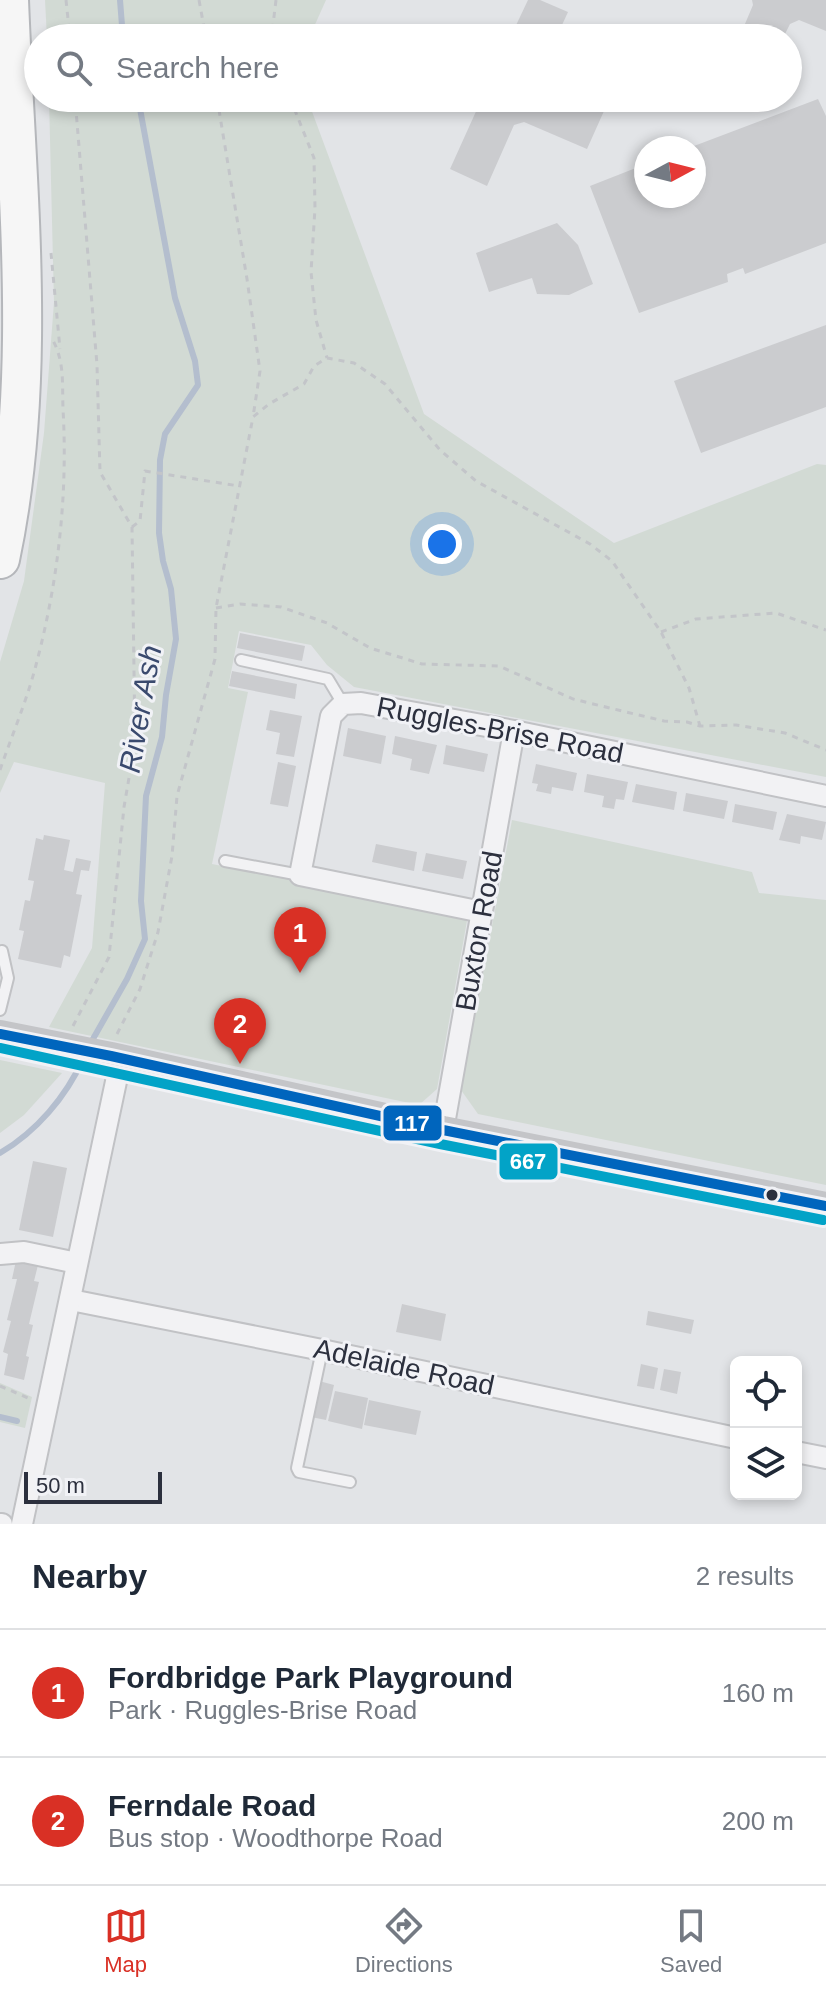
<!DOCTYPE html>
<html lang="en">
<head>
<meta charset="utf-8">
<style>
  body { margin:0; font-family:Arial,sans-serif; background:#f6f6f7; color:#1f2937 }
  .controls { position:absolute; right:24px; bottom:24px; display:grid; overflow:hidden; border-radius:12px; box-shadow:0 4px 12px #0003 }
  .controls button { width:72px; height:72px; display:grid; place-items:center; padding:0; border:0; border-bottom:2px solid #e0e1e3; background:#fff; color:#1f2937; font:40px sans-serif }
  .compass { position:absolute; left:634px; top:136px; width:72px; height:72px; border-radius:50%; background:#fff; box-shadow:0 4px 12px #0003; rotate:83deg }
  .scale { position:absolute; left:24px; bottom:20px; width:138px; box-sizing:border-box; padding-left:8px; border:4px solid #2c303e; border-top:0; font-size:22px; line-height:28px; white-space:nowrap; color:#2c303e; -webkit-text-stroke:6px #f1f2f6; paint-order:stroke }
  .you { position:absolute; left:442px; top:544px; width:28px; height:28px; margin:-20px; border:6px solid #fff; border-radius:50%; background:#1a73e8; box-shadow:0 0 0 12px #1a73e833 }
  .badge { display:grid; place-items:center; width:52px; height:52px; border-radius:50%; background:#d93025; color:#fff; font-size:26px; font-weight:700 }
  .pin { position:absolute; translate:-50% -66px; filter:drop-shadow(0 2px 4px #0008) }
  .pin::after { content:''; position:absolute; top:42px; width:28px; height:24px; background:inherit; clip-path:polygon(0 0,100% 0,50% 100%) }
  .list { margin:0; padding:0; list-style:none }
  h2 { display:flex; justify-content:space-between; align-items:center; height:104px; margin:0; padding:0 32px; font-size:34px }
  h2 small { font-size:26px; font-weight:400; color:#747a83 }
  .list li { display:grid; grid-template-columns:52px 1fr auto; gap:24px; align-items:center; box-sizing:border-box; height:128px; padding:0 32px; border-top:2px solid #e0e1e3 }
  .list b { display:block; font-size:30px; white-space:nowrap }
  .list p { margin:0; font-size:26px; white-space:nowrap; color:#747a83 }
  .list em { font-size:26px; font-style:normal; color:#747a83 }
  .icon { flex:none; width:44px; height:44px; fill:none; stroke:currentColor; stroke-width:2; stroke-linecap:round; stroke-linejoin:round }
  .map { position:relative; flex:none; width:826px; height:1524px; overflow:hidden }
  .search { position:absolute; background:#fff; box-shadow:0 4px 12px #0003; left:24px; right:24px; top:24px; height:88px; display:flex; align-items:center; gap:20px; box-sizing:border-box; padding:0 28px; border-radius:44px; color:#747a83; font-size:30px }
  .sheet { height:360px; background:#fff }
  nav { display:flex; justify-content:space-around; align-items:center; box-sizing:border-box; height:112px; border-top:2px solid #e0e1e3; background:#fff; font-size:22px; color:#747a83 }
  nav a { display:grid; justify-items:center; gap:4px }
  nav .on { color:#d93025 }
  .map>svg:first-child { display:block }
</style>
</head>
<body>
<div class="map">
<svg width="826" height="1524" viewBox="0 0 826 1524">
  <rect width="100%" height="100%" fill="#e2e4e7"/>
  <g fill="#d2dad4">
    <path d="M 45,0 L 326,0 L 309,38 L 47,38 Z"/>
    <path d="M 49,98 L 307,98 L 424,414 L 614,543 L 817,464 L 826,465 L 826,777 L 354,687 L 327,665 L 311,645 L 239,631 L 228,688 L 248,692 L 212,864 L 468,915 L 437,1089 L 419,1105 L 49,1027 L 92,948 L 105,783 L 14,762 L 0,793 L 0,662 L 24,581 L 44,433 L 54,302 Z"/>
    <path d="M 512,820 L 752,872 L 759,893 L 826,900 L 826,1185 L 478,1114 L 461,1090 Z"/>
    <path d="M 0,1060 L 62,1073 L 24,1115 L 0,1133 Z"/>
    <path d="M 0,1383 L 32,1397 L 25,1428 L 0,1422 Z"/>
  </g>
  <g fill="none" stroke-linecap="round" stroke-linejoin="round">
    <g stroke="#b4bece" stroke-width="6">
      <path d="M 120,0 L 123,38"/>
      <path d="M 89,1046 L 127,979 L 145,939 L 141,901 L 146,796 L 162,737 L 166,695 L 176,639 L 171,589 L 163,561 L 159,533 L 160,460 L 165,434 L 198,385 L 195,361 L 175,298 L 138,98"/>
      <path d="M 0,1153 C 36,1132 66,1097 83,1059"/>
      <path d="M 0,1417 L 17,1421"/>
    </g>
  </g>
  <g fill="#cbcccf">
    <path d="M 528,0 L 540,0 L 568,12 L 556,38 L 510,38 Z"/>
    <path d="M 752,0 L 826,0 L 826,31 L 799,20 L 790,24 L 783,38 L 739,38 L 753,5 Z"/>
    <path d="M 475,98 L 573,98 L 604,111 L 587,149 L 524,122 L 514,125 L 487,186 L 450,169 L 478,107 Z"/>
    <path d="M 818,99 L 826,116 L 826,243 L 745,274 L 743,268 L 727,274 L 728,282 L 639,313 L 590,186 L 646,164 L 646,196 L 694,196 L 694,146 Z"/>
    <path d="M 557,223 L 578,245 L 593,284 L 569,295 L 537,294 L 532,278 L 489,292 L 476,253 Z"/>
    <path d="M 826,325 L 826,407 L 701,453 L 674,381 Z"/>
    <path d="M 240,633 L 305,646 L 302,661 L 237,648 Z"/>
    <path d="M 232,671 L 297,684 L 295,699 L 229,686 Z"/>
    <path d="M 270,710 L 302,716 L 294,757 L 276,754 L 280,733 L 266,730 Z"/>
    <path d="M 348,728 L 386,736 L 381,764 L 343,756 Z"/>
    <path d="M 395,736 L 437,745 L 429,774 L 410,770 L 412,759 L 392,754 Z"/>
    <path d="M 446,745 L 488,754 L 484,772 L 443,764 Z"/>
    <path d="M 278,762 L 296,766 L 288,807 L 270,804 Z"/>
    <path d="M 536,764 L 577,773 L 573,791 L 552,787 L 551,794 L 536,791 L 538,784 L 532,783 Z"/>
    <path d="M 587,774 L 628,782 L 624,800 L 616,799 L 614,809 L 602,807 L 604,796 L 584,792 Z"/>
    <path d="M 636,784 L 677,792 L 674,810 L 632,802 Z"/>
    <path d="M 686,793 L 728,801 L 724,819 L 683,811 Z"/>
    <path d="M 735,804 L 777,812 L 773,830 L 732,822 Z"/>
    <path d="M 787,814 L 826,822 L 822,840 L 801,836 L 800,844 L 779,840 Z"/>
    <path d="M 44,835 L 70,840 L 64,870 L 73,872 L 76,858 L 91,861 L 89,871 L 81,870 L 76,894 L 82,895 L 70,957 L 64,955 L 61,968 L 18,959 L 24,931 L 19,930 L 25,900 L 30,901 L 34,881 L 28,880 L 36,838 L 43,840 Z"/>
    <path d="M 376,844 L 417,852 L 414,871 L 372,862 Z"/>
    <path d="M 426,853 L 467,861 L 463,879 L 422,871 Z"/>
    <path d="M 33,1161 L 67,1168 L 53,1237 L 19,1230 Z"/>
    <path d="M 17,1256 L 39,1261 L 34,1281 L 39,1282 L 29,1324 L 33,1325 L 26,1356 L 29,1357 L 24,1380 L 4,1375 L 8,1354 L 3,1352 L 11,1321 L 7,1320 L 17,1279 L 12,1279 Z"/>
    <path d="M 402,1304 L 446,1314 L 441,1341 L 396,1332 Z"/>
    <path d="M 648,1311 L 694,1320 L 691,1334 L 646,1325 Z"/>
    <path d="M 641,1364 L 658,1368 L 654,1389 L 637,1386 Z"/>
    <path d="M 664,1369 L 681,1372 L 677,1394 L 660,1390 Z"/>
    <path d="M 319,1381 L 334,1385 L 326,1420 L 311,1417 Z"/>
    <path d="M 335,1391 L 368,1398 L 362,1429 L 328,1421 Z"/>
    <path d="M 369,1400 L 421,1411 L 416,1435 L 364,1425 Z"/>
  </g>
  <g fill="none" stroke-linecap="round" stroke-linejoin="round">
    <g stroke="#c1c2c5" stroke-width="14">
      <g id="lane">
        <path d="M 241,660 L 328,679 L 343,704"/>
        <path d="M 225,861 L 300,875"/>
        <path d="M 0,1010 L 8,978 L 2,951"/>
        <path d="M 322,1350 L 297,1468 L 299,1472 L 350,1482"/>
      </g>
    </g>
    <g stroke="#c1c2c5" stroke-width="24">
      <g id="street">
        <path d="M 482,912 L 300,875 L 331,716 L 343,704 L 361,703 L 514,731 L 826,796"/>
        <path d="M 443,1130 L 514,731"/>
        <path d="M 0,1254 L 24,1252 L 77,1263"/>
        <path d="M 71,1300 L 322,1350 L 736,1438"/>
        <path d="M 796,1452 L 826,1458"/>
        <path d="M 0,1524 L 2,1524"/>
        <path d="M 22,1524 L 121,1058"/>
      </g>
    </g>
    <g stroke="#b5b7bb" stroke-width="42">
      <path id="highway" d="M 0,559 C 39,376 16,185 9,0"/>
    </g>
    <g stroke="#c3c5c9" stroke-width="3" stroke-dasharray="6 6" stroke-linecap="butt">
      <path d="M 66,0 L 70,38"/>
      <path d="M 199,0 L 206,38"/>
      <path d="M 276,0 L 273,25 L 276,38"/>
      <path d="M 217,98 L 247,279 L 260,371 L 253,417"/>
      <path d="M 290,98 L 314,158 L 315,208 L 311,272 L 316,320 L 327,358"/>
      <path d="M 51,253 L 60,349"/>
      <path d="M 132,527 L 140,521 L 145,471 L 239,486"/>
      <path d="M 216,608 L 240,604 L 281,607 L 327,623 L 370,648 L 422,664 L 499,666 L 573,699 L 622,711 L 664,721 L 687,722 L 700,726 L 736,725 L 785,733 L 826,750"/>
      <path d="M 661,632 L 696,619 L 776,613 L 826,630"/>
      <path d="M 0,770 C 12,735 27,700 36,665 C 58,582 68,495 63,409 C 62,383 65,360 51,337"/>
      <path d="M 73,1026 L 109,957 L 124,807 L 135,743 L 132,527 L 100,472 L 97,365 L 75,98"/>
      <path d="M 117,1034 L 140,989 L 158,932 L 172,856 L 177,796 L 215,659 L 216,608 L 253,417 L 269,404 L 304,384 L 314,366 L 327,358 L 354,363 L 385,384 L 440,450 L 476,481 L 590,544 L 612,561 L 661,632 L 689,688 L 700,726"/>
      <path d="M 0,1386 L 28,1398"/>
    </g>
    <use href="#lane" stroke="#f2f2f4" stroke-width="10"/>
    <use href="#street" stroke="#f2f2f4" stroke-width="20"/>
    <path stroke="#c4c5c8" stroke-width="28" d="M 0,1034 L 111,1056 L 443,1130 L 826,1206"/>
    <use href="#highway" stroke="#f6f6f6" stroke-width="38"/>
    <g stroke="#f1f2f6" stroke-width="16">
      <path id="bus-1" d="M 0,1034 L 111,1056 L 443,1130 L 826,1206"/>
    </g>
    <g stroke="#f1f2f6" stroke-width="16">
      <path id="bus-2" d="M 0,1048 L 440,1144 L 823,1220"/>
    </g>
    <use href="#bus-1" stroke="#0065bd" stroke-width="10"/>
    <use href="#bus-2" stroke="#02a3c7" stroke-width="10"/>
  </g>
  <circle fill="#2c303e" stroke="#f1f2f6" stroke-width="3" cx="772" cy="1195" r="7"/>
  <g text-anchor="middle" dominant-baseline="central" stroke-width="6" stroke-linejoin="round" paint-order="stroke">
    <g font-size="28" fill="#2c303e" stroke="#f1f2f6">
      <text transform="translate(500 730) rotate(11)">Ruggles-Brise Road</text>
      <text transform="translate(479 931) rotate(-80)">Buxton Road</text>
      <text transform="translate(404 1367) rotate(12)">Adelaide Road</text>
    </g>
    <g font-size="30" font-style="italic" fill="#3a4a6e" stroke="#f1f2f6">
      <text transform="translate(140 709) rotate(-80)">River Ash</text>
    </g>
  </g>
  <g stroke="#f1f2f6" stroke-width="3">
    <rect x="382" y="1104" width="61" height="38" rx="8" fill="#0065bd"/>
    <rect x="498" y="1142" width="61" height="39" rx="8" fill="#02a3c7"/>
  </g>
  <g font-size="22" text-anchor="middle" font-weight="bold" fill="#fff">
    <text x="412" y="1131">117</text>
    <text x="528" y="1169">667</text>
  </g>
</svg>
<div class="controls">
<button><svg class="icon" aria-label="locate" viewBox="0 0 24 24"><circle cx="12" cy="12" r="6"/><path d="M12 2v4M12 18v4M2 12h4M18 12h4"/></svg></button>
<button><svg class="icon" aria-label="layers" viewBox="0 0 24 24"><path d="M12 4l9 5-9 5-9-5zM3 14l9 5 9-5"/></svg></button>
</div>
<svg class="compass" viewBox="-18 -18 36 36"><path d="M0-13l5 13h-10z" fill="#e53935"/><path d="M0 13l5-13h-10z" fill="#747a83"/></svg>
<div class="scale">50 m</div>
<div class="you"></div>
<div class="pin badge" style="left:300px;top:973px">1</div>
<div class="pin badge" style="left:240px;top:1064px">2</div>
<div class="search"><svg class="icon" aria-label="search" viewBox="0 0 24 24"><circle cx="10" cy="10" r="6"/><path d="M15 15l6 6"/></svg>Search here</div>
</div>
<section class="sheet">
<h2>Nearby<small>2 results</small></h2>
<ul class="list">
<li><span class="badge">1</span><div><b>Fordbridge Park Playground</b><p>Park · Ruggles-Brise Road</p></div><em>160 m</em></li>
<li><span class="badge">2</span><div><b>Ferndale Road</b><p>Bus stop · Woodthorpe Road</p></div><em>200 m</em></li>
</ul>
</section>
<nav>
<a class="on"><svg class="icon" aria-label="map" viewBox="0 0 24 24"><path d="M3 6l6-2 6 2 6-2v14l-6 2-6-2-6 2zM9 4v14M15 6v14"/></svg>Map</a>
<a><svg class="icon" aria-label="directions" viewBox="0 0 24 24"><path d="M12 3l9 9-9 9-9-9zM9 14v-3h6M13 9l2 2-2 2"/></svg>Directions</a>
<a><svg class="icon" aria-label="saved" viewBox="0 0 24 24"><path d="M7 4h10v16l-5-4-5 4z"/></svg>Saved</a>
</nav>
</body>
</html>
